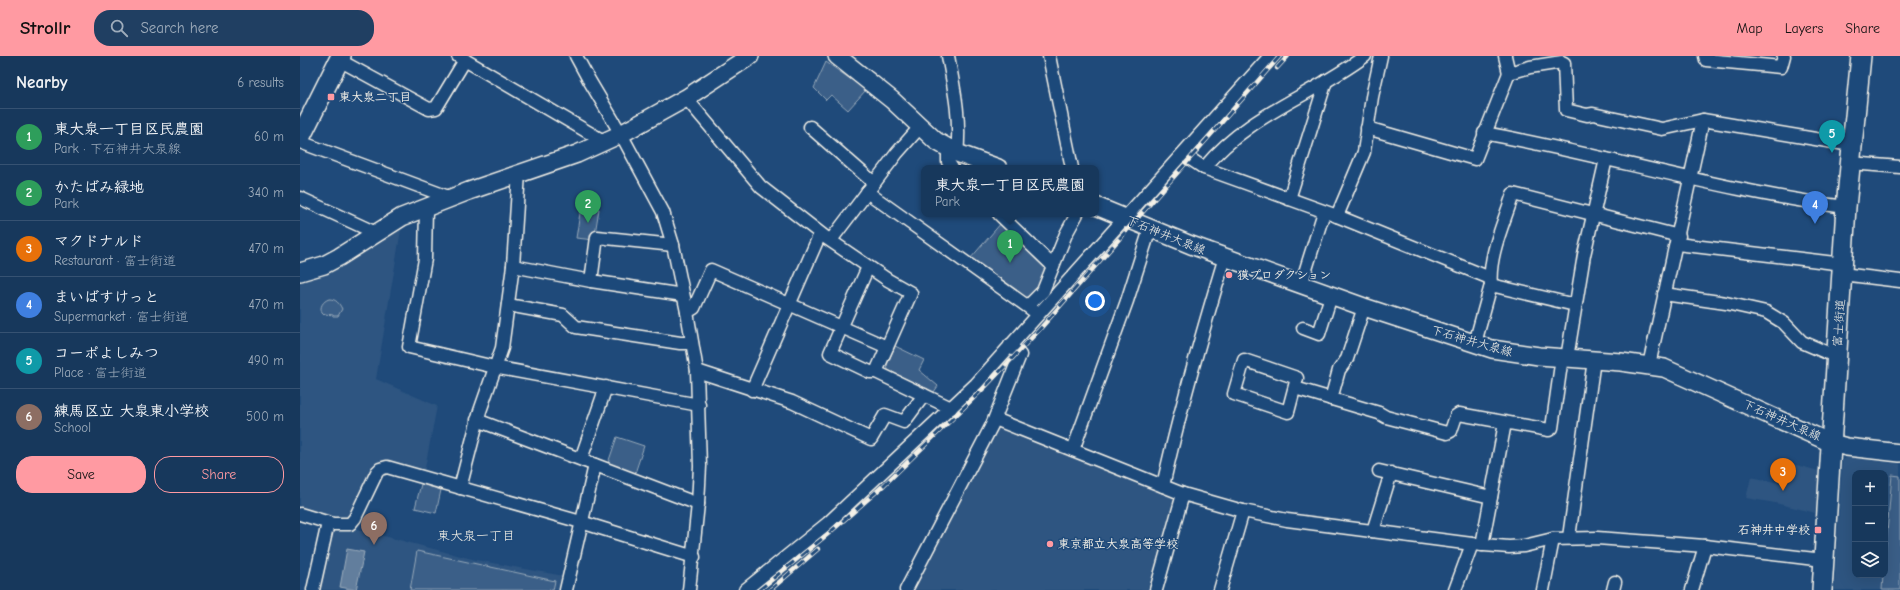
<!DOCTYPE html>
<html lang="en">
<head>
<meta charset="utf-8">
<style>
  body { margin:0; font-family:"Comic Neue","Klee One",sans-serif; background:#203f62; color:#f1f3f6 }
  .controls { position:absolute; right:12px; bottom:12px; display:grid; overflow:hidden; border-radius:8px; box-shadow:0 4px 16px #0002 }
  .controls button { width:36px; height:36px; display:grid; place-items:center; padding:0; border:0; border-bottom:1px solid #365272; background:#17385c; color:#f1f3f6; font:20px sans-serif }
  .you { position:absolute; left:795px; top:245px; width:14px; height:14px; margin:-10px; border:3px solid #fff; border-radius:50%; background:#1a73e8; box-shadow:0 0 0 6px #1a73e833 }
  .badge { display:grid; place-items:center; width:26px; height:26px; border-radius:50%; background:#ff9aa2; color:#fff; font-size:13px; font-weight:700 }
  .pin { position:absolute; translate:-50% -33px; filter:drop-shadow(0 1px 2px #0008) }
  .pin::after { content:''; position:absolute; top:21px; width:14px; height:12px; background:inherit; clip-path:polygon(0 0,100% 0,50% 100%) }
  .popup { position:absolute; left:621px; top:109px; width:178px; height:52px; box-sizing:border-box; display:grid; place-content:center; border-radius:8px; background:#17385c; filter:drop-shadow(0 1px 3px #0005); font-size:13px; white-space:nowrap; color:#9eacbb }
  .popup b { font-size:15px; color:#f1f3f6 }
  .popup::after { content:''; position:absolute; left:50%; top:100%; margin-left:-8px; border:8px solid transparent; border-top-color:#17385c }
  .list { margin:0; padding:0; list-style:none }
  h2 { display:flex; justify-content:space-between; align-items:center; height:52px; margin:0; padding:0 16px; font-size:17px }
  h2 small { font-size:13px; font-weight:400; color:#9eacbb }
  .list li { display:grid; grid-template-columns:26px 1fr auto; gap:12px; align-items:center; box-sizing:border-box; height:56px; padding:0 16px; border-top:1px solid #365272 }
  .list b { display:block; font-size:15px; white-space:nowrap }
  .list p { margin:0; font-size:13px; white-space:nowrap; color:#9eacbb }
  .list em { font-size:13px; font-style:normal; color:#9eacbb }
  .actions { display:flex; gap:8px; padding:12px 16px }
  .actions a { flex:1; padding:9px 0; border:1px solid #ff9aa2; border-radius:16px; text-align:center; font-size:14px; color:#ff9aa2 }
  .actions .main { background:#ff9aa2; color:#111 }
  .icon { flex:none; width:22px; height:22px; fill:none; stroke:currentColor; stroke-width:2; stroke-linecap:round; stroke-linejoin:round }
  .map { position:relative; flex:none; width:1600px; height:534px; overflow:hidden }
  header { display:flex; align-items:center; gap:24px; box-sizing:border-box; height:56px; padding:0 20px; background:#ff9aa2; color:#111 }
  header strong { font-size:19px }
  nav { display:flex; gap:22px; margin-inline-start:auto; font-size:14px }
  .search { width:280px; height:36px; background:#203f62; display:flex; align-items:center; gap:10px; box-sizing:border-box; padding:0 14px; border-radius:16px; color:#9eacbb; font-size:15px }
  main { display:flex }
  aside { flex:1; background:#17385c }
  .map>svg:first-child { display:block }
</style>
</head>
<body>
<header>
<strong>Strollr</strong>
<div class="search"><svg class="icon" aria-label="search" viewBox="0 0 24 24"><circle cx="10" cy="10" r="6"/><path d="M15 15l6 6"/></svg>Search here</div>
<nav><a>Map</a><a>Layers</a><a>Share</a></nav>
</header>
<main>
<aside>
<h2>Nearby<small>6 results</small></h2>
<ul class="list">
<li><span class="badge" style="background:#2e9e5b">1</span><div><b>東大泉一丁目区民農園</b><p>Park · 下石神井大泉線</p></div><em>60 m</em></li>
<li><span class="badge" style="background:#2e9e5b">2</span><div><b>かたばみ緑地</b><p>Park</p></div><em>340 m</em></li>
<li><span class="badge" style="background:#e8710a">3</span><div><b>マクドナルド</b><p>Restaurant · 富士街道</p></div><em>470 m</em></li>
<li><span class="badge" style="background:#3f7fe0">4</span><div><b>まいばすけっと</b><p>Supermarket · 富士街道</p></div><em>470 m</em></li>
<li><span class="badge" style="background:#0f9aa8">5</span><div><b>コーポよしみつ</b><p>Place · 富士街道</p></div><em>490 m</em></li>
<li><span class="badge" style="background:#8d6e63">6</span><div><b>練馬区立 大泉東小学校</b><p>School</p></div><em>500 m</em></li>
</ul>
<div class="actions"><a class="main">Save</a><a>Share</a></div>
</aside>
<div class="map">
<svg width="1600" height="534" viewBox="0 0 1600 534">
  <rect width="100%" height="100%" fill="#1f4a7a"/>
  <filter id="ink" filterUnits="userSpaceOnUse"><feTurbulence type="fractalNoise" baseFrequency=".025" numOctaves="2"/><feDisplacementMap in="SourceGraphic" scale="8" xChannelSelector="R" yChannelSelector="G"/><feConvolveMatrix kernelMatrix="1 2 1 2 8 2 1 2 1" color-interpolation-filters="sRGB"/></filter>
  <g filter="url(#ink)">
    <g fill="#2d5581" fill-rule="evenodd">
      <path d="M 102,168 L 76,323 L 137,350 L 124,417 L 84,406 L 77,407 L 49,463 L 32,464 L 0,454 L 0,221 Z"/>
      <path d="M 699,371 L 876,439 L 878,443 L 851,534 L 610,534 Z"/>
      <path d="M 1547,401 L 1600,408 L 1600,534 L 1534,534 L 1542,405 ZM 1555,417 L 1585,417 L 1585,519 L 1555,519 Z"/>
      <path d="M 1489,407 L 1519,415 L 1516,457 L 1475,447 L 1446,442 L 1451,421 L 1485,428 Z"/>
      <path d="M 53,472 L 176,504 L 264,520 L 260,534 L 17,534 L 31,475 Z"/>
    </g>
    <g fill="#3a5f88" stroke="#97a8b8">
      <path d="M 526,6 L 566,34 L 548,54 L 531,39 L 526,44 L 514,32 Z"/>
      <path d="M 281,151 L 299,153 L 294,184 L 276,182 Z"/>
      <path d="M 702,166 L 748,211 L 741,232 L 727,243 L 670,203 Z"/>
      <path d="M 29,243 C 36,243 39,247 42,253 L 38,260 L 33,260 L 33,259 L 25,258 L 24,259 L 22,257 C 19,251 23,245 29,243 Z"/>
      <path d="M 595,290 L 624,304 L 619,314 L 638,330 L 634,336 L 588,314 L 587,309 Z"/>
      <path d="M 317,381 L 344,390 L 334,420 L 307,410 Z"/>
      <path d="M 1592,419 L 1600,420 L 1600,534 L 1582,534 L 1583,519 L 1585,519 L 1585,500 Z"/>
      <path d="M 121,428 L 141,434 L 136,457 L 115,452 Z"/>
      <path d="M 117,495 L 255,525 L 253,534 L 110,534 Z"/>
    </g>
    <path fill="#627e9d" stroke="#9cacbb" d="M 47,493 L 64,496 L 56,534 L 40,531 Z"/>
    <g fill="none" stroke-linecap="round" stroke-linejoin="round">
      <g stroke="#f4f1e8" stroke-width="15">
        <g id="street">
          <path d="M 158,0 L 305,86"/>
          <path d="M 276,0 L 289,24 L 321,78 L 363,156 L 373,189 L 387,256 L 397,315 L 400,410 L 398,448 L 389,534"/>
          <path d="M 648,0 C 654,32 661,64 657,97"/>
          <path d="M 749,0 L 772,112"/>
          <path d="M 1205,0 L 1209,17"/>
          <path d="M 1405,0 L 1406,4 L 1481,11 L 1484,0"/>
          <path d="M 39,4 L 129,53 L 136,52 L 165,4"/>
          <path d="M 386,42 L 461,131 L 525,181 L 588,224 L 611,237 L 576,316"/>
          <path d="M 510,71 L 574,127"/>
          <path d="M 1067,72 L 1175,103 L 1209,17 L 1230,11 L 1262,6 L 1264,7 L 1266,54 L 1287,59 L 1293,58 L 1362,73 L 1403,64 L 1551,89"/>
          <path d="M 1184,77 C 1306,99 1424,136 1546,151"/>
          <path d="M 0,86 L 151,142"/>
          <path d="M 648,92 L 648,106 L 652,112"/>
          <path d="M 883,98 L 904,112 L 1037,160 L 1190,222"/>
          <path d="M 1550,107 L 1600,111"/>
          <path d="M 904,112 C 950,57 1010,41 1065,0"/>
          <path d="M 567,136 L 738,258"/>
          <path d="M 0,142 L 76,177"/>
          <path d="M 989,143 L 1026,25"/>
          <path d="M 126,151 L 125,203 L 109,291 L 199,312 L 399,349"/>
          <path d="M 699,158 L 753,210"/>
          <path d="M 1037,160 L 1064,96 L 1072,41 L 1081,0"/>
          <path d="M 531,184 L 597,97 L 620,71"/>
          <path d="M 1377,188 L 1543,208"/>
          <path d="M 213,210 L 291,225 L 383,239"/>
          <path d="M 568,211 L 530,297 L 570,316 L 576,316 L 651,352"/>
          <path d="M 1542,218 L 1600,225"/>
          <path d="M 291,225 L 297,181 L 373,189"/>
          <path d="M 1001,229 L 1024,156"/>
          <path d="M 1191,229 L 1275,249"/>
          <path d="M 1364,238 L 1426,247 L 1466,256 L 1484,267 L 1502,286 L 1537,301"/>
          <path d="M 208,249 L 263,259 L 276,271 L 380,287 L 392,287"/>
          <path d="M 728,250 L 743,235 L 766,178 L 777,158"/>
          <path d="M 387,256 L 394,252 L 411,214 L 587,291"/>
          <path d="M 1003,272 L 1019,278 L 1031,240"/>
          <path d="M 1175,287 L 1191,229 C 1188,200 1204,167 1213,138 L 1379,180"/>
          <path d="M 1267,302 L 1284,199 L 1306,103"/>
          <path d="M 944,304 L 997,322 L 988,356 L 934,338 Z"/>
          <path d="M 1349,309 L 1403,64"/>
          <path d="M 397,315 L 492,346 L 571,383 L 585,359 L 604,366 L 624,339"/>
          <path d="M 995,332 L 1079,357 L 1086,361 L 1147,377 L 1151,375 L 1156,360 L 1159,358 L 1249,374 L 1252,372 L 1262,301"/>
          <path d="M 452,334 L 520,178"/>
          <path d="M 1031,343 L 1039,314 L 1047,303 L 1064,251"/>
          <path d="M 695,363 L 883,438 L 943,455 L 987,464 L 1172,488 L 1209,491 L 1224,490 L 1253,483 L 1297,482 L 1405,490 L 1523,504"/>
          <path d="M 177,364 L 398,448"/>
          <path d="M 773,394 L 827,245 L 850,173"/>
          <path d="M 281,403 L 306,331"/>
          <path d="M 1079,415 L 1191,441"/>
          <path d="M 863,430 C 880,352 902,277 925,201"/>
          <path d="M 160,432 L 180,355 L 202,292 L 213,210 L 219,117"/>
          <path d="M 0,458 L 33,468 L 50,468 L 55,462 L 77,416 L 80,413 L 87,411 L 281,466 L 394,501"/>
          <path d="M 1073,475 L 1091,417"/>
          <path d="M 1269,481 L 1294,304"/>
          <path d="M 1182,489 L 1205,367"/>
          <path d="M 13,534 L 28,467"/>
          <path d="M 266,534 L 295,409"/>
          <path d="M 445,534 L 528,467 L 676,328 L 970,0"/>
          <path d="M 606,534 L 692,369 L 720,299 L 710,289"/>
          <path d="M 856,534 L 883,438"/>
          <path d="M 920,534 L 943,455"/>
          <path d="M 1155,534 L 1172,488"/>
          <path d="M 1243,534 L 1253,483"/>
          <path d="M 1313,534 L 1315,526"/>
          <path d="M 1392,534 L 1405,490"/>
        </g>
      </g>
      <g stroke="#f4f1e8" stroke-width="20">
        <g id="secondary">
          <path d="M 537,0 L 592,44 L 636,85 L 657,97 L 698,112"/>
          <path d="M 796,150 L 891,189 L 1064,251 L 1192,293 L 1239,300 L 1321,306 L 1364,312 L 1531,387 L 1547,391 L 1600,397"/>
          <path d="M 0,216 L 24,209 L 39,201 L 102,161 L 169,135 L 277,98 L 321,78 L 386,42 L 450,0"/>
        </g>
      </g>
      <g stroke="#f4f1e8" stroke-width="22">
        <g id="primary">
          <path d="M 0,82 L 41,0"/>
          <path d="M 1522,534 L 1546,151 L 1561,0"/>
        </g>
      </g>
      <use href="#street" stroke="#1f4a7a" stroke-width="12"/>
      <use href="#secondary" stroke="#1f4a7a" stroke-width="17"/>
      <use href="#primary" stroke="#1f4a7a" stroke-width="19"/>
      <g stroke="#f4f1e8" stroke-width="4.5">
        <g id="rail">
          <path d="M 977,12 L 988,0"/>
          <path d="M 459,534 L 529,477 L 584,429 L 686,330 L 739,274 L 980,0"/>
          <path d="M 470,534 L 518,493"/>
        </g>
      </g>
      <use href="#rail" stroke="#1f4a7a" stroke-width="3" stroke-dasharray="9" stroke-linecap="butt"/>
    </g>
  </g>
  <g fill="#ff9aa2" stroke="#1f4a7a" stroke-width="1.5">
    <rect x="27" y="37" width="8" height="8" rx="2"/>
    <circle cx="929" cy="219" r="4"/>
    <rect x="1514" y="470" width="8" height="8" rx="2"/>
    <circle cx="750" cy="488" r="4"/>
  </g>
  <g text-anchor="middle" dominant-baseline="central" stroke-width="3" stroke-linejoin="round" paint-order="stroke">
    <g font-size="12" font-weight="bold" fill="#f4f1e8" stroke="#1f4a7a" text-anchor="start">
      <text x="39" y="41">東大泉二丁目</text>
      <text x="937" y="219">獏プロダクション</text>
      <text x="1510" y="474" text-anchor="end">石神井中学校</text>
      <text x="758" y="488">東京都立大泉高等学校</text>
    </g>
    <g font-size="12" fill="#f4f1e8" stroke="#1f4a7a">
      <text transform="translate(866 179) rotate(22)">下石神井大泉線</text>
      <text transform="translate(1539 267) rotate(-86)">富士街道</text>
      <text transform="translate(1172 285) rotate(16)">下石神井大泉線</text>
      <text transform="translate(1482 364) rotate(24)">下石神井大泉線</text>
    </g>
    <g font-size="13" fill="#f4f1e8" stroke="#1f4a7a">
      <text x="176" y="479">東大泉一丁目</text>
    </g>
  </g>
</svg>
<div class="controls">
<button>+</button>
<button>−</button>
<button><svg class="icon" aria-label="layers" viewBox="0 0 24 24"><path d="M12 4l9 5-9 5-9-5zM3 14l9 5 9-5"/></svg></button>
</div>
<div class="you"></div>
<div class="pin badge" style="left:710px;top:207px;background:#2e9e5b">1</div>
<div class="popup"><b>東大泉一丁目区民農園</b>Park</div>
<div class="pin badge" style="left:288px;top:167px;background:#2e9e5b">2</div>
<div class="pin badge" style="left:1483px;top:435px;background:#e8710a">3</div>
<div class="pin badge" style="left:1515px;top:168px;background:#3f7fe0">4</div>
<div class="pin badge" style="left:1532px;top:97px;background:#0f9aa8">5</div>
<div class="pin badge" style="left:74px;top:489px;background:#8d6e63">6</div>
</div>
</main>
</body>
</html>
